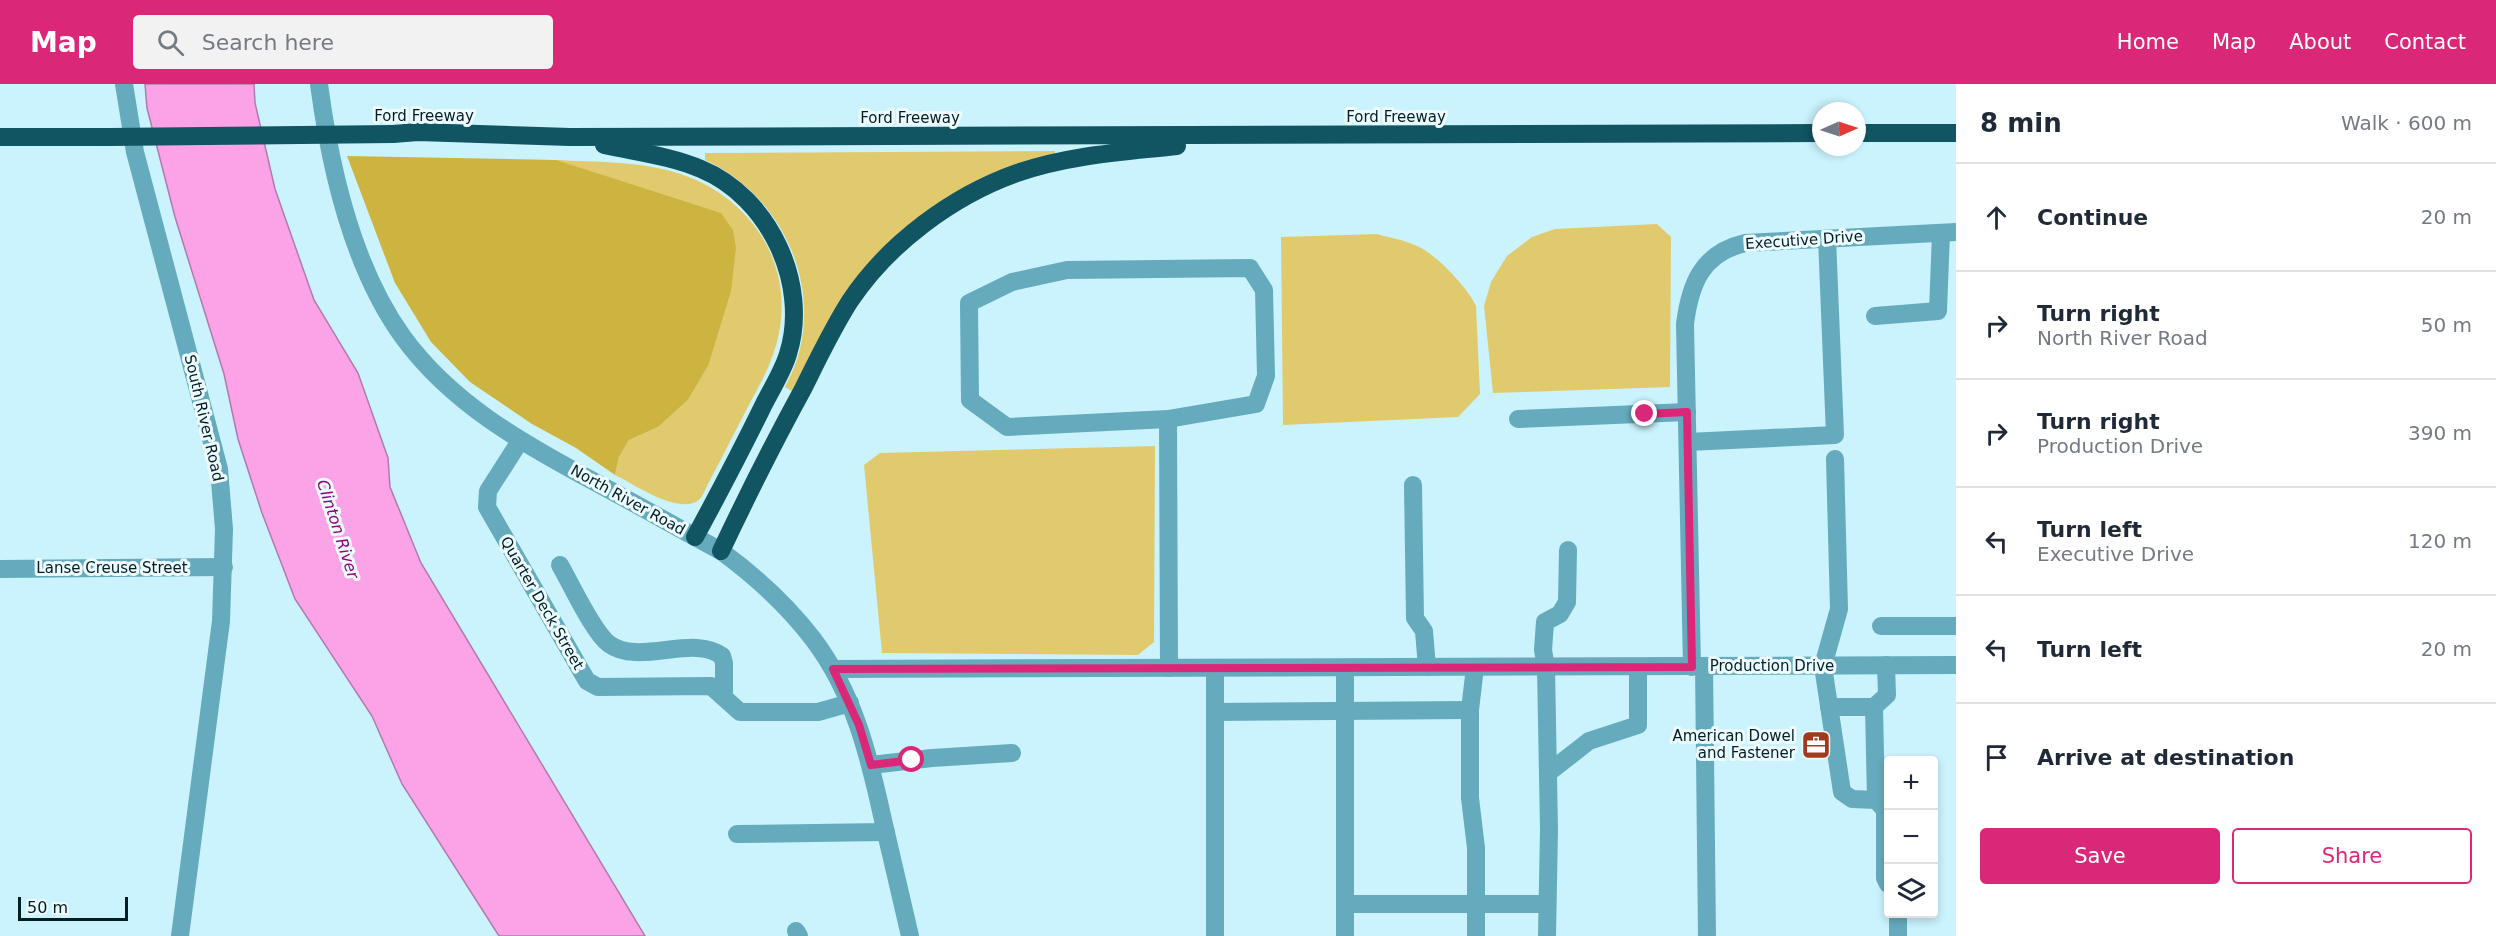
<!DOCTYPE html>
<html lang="en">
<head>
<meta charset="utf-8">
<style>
  body { margin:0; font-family:"DejaVu Sans",sans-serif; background:#f2f2f3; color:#1f2937 }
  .controls { position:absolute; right:18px; bottom:18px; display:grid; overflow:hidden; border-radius:6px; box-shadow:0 3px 9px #0003 }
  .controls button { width:54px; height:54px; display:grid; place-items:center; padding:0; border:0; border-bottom:2px solid #e0e1e3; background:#fff; color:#1f2937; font:30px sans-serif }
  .compass { position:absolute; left:1812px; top:18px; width:54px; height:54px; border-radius:50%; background:#fff; box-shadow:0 3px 9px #0003; rotate:87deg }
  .scale { position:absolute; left:18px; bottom:15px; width:110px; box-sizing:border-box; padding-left:6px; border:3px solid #011d24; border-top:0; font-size:16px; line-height:21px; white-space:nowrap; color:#011d24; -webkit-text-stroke:4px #edfbfe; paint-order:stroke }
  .stop { position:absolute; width:18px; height:18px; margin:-14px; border:4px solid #db2777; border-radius:50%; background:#fff }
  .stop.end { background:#db2777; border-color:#fff; box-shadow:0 2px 6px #0008 }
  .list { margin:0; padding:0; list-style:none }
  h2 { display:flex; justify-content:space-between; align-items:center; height:78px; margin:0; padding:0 24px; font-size:26px }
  h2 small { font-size:20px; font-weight:400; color:#747a83 }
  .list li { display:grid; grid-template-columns:39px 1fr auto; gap:18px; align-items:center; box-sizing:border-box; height:108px; padding:0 24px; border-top:2px solid #e0e1e3 }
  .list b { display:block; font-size:22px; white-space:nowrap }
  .list p { margin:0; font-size:20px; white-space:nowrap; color:#747a83 }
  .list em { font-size:20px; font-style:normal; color:#747a83 }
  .actions { display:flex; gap:12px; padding:18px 24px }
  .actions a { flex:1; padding:14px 0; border:2px solid #db2777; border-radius:6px; text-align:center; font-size:21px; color:#db2777 }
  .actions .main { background:#db2777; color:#fff }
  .icon { flex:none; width:33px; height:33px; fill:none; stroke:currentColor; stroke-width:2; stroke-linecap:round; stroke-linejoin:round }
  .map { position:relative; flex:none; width:1956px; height:852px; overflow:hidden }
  header { display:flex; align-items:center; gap:36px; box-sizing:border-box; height:84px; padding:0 30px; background:#db2777; color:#fff }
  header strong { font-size:28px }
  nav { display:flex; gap:33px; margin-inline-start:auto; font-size:21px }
  .search { width:420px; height:54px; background:#f2f2f3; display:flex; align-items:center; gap:15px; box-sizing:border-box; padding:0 21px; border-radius:6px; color:#747a83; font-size:22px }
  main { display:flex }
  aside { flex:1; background:#fff }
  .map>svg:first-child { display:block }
</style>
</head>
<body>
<header>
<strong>Map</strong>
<div class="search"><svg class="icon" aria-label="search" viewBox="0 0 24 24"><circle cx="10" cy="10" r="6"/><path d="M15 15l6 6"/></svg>Search here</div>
<nav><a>Home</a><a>Map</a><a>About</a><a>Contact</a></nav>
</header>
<main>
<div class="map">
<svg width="1956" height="852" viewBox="0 0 1956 852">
  <rect width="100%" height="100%" fill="#caf3fd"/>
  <g fill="#e1ca6d">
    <path d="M 1055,67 L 1055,71 L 981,96 L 829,235 L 792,307 L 785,303 C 791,291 797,278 800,265 C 818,187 775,108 705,76 L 705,69 Z"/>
    <path d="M 556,76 C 594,78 637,77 674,88 C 757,112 804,193 771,276 C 766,290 758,304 751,317 C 736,345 722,374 707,402 C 705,406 703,412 700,415 C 681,433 634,400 615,391 L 619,373 L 629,356 L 658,343 L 688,316 L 708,282 Z"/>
    <path d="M 1657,140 L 1671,153 L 1670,303 L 1493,309 L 1484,222 L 1491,198 L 1507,172 L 1532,153 L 1555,145 Z"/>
    <path d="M 1377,150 C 1390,154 1405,156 1417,162 C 1436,170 1468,204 1476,222 L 1480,310 L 1458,333 L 1283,341 L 1281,153 Z"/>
    <path d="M 1155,362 L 1154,558 L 1138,571 L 882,569 L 864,381 L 880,369 Z"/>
  </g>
  <path fill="#cdb340" d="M 347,72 L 556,76 L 721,129 L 733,146 L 736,164 L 731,207 L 708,282 L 688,316 L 658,343 L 629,356 L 619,373 L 615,391 L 576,364 L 532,340 L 470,298 L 431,258 L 395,199 Z"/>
  <path fill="#fba3e6" stroke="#b07bac" stroke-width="1.5" d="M 145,0 L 254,0 L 255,19 L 275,105 L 314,216 L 358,289 L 388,374 L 390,403 L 421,479 L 645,852 L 499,852 L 402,700 L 372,632 L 295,515 L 262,429 L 238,355 L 224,290 L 175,133 L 147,24 Z"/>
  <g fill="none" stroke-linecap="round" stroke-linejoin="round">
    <g stroke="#65abbd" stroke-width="18">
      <path d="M 124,0 L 135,68 L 219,385 L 224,445 L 221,537 L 180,852"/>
      <path d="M 319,0 C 330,83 353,184 403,253 C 451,319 522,359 593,397 C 636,420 678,444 721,467 C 755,492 787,521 813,555 C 854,609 869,672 883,736 C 892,775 901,813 910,852"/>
      <path d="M 1875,232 L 1938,227 L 1941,149"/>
      <path d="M 1168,335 L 1007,343 L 970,316 L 969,219 L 1012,198 L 1067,186 L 1250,184 L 1264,206 L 1266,292 L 1256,320 L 1168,335 L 1169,584"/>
      <path d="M 1518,335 L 1687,328"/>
      <path d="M 520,357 L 488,407 L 487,423 L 587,597 L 598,603 L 711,602 L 740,628 L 818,628 L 850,619"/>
      <path d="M 1688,358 L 1835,351 L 1827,154"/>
      <path d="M 1835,375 L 1839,525 L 1823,582 L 1842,708 L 1852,715 L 1876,716 L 1885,726 L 1885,794 L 1888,800"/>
      <path d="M 1413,401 L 1415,534 L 1424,547 L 1427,583"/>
      <path d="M 560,481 C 571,500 593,548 609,560 C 639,582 693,550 722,572 L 724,579 L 724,613"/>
      <path d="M 0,485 L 224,483"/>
      <path d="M 1881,542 L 1956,542"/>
      <path d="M 1704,582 L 1707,852"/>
      <path d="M 1475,583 L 1470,626 L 1470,714 L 1476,764 L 1476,852"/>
      <path d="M 1692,583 L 1685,240 C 1690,200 1702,169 1745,159 L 1956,148"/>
      <path d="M 1345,584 L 1345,852"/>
      <path d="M 833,585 L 1956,581"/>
      <path d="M 1829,623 L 1874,623"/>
      <path d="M 1215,628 L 1470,626"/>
      <path d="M 871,681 L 932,674 L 1012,669"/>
      <path d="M 1548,689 L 1589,657 L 1638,641 L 1638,583"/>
      <path d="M 1876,716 L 1874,623 L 1887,611 L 1886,581"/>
      <path d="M 737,750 L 886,748"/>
      <path d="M 1345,820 L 1547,820"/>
      <path d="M 796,847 L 799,852"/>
      <path d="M 1215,852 L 1215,584"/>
      <path d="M 1547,852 L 1549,746 L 1546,583 L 1543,566 L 1545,538 L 1560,530 L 1567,518 L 1568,466"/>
      <path d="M 1898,852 L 1898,830"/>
    </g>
    <g stroke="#115462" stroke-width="18">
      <path d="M 1857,49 L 1956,49"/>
      <path d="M 393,50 L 418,48 L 570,53 L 1821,49"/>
      <path d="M 0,53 L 109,53"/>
      <path d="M 604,61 C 636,68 671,72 701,85 C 769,113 810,200 788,270 C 783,287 772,304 764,320 C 742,365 719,409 695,453"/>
      <path d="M 721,467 C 747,412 774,358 803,305 C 818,275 832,245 850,217 C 888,160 952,112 1017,89 C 1068,71 1123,68 1177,62"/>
    </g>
    <path stroke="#115462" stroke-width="18" d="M 109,53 L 393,50"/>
  </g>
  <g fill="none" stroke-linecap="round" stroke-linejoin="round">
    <path stroke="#db2777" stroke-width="8" d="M 912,676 L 871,681 L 859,641 L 833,585 L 1692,583 L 1687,328 L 1645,330"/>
  </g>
  <defs>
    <g id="office-square" transform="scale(1.5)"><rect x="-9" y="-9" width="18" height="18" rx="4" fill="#a1391d" stroke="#edfbfe"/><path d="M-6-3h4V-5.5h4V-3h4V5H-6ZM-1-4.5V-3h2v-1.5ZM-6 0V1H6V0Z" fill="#fff"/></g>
  </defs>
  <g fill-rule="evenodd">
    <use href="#office-square" x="1816" y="661"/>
  </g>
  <g text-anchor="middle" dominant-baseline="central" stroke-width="6" stroke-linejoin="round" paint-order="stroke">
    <g font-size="15" fill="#011d24" stroke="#edfbfe">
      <text x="424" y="32">Ford Freeway</text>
      <text x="1396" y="33">Ford Freeway</text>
      <text x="910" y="34">Ford Freeway</text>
      <text transform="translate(1804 156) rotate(-4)">Executive Drive</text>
      <text transform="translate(204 334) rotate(77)">South River Road</text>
      <text transform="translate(628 416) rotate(29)">North River Road</text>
      <text x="112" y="484">Lanse Creuse Street</text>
      <text transform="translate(542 519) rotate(60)">Quarter Deck Street</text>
      <text x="1772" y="582">Production Drive</text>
    </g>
    <g font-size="15" fill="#011d24" stroke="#edfbfe" text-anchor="end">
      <text x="1795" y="652">American Dowel<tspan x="1795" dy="17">and Fastener</tspan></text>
    </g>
    <g font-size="16" font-style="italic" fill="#90017d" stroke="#edfbfe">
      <text transform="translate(338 445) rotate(72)">Clinton River</text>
    </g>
  </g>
</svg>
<div class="controls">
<button>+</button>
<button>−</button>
<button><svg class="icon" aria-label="layers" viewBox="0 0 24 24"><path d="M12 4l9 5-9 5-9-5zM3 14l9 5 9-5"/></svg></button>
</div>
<svg class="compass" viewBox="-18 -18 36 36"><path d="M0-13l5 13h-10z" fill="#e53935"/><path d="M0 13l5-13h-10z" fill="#747a83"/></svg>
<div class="scale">50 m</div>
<div class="stop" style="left:912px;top:676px"></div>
<div class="stop end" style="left:1645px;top:330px"></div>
</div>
<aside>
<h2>8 min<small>Walk · 600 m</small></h2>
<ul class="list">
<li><svg class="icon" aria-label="ahead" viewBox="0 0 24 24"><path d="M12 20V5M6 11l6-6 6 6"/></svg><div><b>Continue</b></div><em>20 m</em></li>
<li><svg class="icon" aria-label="right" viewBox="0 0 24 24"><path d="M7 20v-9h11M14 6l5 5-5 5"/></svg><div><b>Turn right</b><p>North River Road</p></div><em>50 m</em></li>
<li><svg class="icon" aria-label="right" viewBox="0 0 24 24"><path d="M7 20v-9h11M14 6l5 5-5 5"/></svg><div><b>Turn right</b><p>Production Drive</p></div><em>390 m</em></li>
<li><svg class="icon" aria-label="left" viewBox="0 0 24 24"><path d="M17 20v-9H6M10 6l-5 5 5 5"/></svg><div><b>Turn left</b><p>Executive Drive</p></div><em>120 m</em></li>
<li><svg class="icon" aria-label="left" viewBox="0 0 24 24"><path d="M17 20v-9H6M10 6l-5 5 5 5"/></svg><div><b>Turn left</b></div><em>20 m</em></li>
<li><svg class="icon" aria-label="arrive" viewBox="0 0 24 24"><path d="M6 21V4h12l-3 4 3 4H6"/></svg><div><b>Arrive at destination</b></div></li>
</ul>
<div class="actions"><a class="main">Save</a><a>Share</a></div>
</aside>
</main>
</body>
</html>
